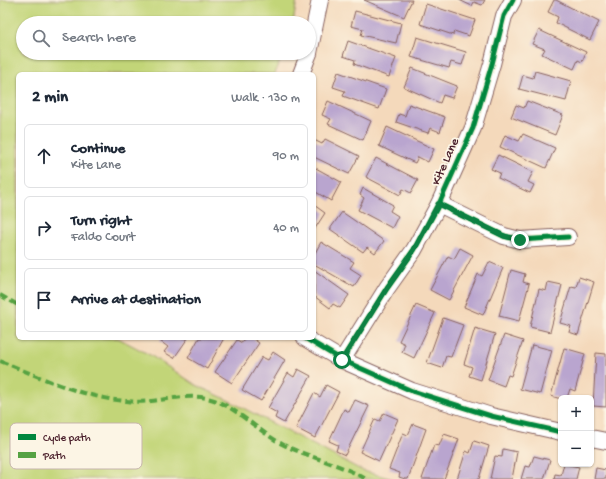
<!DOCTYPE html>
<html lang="en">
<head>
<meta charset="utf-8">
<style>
  body { margin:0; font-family:"Gochi Hand",sans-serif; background:#f2f2f3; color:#1f2937 }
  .controls { position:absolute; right:12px; bottom:12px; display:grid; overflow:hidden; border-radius:6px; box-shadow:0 1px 3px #0004 }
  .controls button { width:36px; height:36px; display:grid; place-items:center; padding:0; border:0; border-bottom:1px solid #e0e1e3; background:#fff; color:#1f2937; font:20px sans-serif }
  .stop { position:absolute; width:12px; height:12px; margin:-9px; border:3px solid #0b8043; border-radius:50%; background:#fff }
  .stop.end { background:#0b8043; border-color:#fff; box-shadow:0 1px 4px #0008 }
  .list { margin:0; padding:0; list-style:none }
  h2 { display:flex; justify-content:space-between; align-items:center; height:52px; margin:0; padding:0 16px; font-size:17px }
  h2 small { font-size:13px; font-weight:400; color:#747a83 }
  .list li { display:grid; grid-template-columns:26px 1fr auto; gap:12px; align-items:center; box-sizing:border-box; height:64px; margin:0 8px 8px; padding:0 8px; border:1px solid #e0e1e3; border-radius:6px }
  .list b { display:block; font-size:15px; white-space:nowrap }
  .list p { margin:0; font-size:13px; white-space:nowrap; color:#747a83 }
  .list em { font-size:13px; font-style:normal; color:#747a83 }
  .icon { flex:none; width:22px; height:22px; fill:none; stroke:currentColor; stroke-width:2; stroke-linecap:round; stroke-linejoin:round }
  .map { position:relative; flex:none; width:606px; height:479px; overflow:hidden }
  .search { position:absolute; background:#fff; box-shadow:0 1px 3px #0004; left:16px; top:16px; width:300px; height:44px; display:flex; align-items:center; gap:10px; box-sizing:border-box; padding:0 14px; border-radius:22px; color:#747a83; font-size:15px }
  .panel { position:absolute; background:#fff; box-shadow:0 1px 3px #0004; left:16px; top:72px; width:300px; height:268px; border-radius:6px }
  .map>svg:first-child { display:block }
</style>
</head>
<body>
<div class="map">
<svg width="606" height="479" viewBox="0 0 606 479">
  <rect width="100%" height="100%" fill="#fcf5e5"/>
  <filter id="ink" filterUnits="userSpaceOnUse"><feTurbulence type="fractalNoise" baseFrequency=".025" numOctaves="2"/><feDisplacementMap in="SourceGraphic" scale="8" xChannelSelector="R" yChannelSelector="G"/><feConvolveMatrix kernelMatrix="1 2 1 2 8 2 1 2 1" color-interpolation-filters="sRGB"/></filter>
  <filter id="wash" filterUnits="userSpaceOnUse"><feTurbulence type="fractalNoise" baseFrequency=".012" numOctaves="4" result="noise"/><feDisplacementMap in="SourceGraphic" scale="16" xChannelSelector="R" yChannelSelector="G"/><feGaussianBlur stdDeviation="0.9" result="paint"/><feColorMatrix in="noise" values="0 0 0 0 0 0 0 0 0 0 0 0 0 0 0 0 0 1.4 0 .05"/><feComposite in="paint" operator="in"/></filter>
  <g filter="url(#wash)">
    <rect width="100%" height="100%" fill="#f4d9bb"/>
    <path fill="#c2d578" stroke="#867a52" d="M 0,0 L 297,0 L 293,23 L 23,23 L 23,53 L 283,53 L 275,74 L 18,74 L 18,338 L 118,338 L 150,355 L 196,385 L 228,400 L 363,471 L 393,479 L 0,479 Z"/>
    <g id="blocks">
      <g fill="#b9a5cf">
        <path d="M 364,0 L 412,0 L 404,17 Z"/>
        <path d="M 459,0 L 485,0 L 482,5 L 474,2 L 472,6 Z"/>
        <path d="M 554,0 L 556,0 L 599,22 L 590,40 L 556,23 L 558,17 L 548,12 Z"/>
        <path d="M 426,4 L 475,20 L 469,36 L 454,31 L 453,35 L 420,24 Z"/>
        <path d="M 355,11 L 401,23 L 396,43 L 361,35 L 363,29 L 351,26 Z"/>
        <path d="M 539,30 L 586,52 L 582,62 L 578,60 L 574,69 L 542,54 L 545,49 L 532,44 Z"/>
        <path d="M 417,37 L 466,52 L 462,65 L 451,62 L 449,68 L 411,57 Z"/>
        <path d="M 348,41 L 396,58 L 389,77 L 354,64 L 355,60 L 343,56 Z"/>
        <path d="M 412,68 L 457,86 L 452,98 L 443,95 L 440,103 L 404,87 Z"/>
        <path d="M 535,71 L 571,81 L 566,101 L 519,89 L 523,75 L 533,78 Z"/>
        <path d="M 338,72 L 386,89 L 379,109 L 343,96 L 345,91 L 333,87 Z"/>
        <path d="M 328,101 L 371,121 L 363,140 L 328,124 L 331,119 L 322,115 Z"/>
        <path d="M 527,101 L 563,115 L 555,135 L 511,117 L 516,105 L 524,108 Z"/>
        <path d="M 409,104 L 445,117 L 440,132 L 430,128 L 428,133 L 396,122 L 399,114 L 405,116 Z"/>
        <path d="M 387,127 L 434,149 L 428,162 L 418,157 L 415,163 L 379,146 Z"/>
        <path d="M 523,134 L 555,148 L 546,168 L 500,147 L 505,135 L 519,141 Z"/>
        <path d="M 325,139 L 359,156 L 349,174 L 314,157 L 314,140 L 322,144 Z"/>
        <path d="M 498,155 L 533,172 L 528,182 L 534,185 L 530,193 L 498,178 L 500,173 L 491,169 Z"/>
        <path d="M 376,158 L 418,180 L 411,193 L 403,189 L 400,195 L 366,177 Z"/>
        <path d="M 314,167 L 341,182 L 331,201 L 314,191 Z"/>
        <path d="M 363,188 L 393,205 L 390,211 L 398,216 L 392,228 L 358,210 L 364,198 L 360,195 Z"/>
        <path d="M 314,205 L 325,213 L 314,230 Z"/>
        <path d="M 342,212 L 384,241 L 375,253 L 367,247 L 363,252 L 330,229 Z"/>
        <path d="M 321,242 L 354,262 L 350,268 L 361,275 L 354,287 L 314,264 L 314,255 Z"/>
        <path d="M 460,248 L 473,255 L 449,300 L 430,290 L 448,256 L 454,259 Z"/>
        <path d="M 489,262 L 503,268 L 483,315 L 464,307 L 478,274 L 482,276 Z"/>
        <path d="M 314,270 L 349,295 L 340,308 L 333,304 L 330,308 L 314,296 Z"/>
        <path d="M 511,270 L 525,274 L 523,282 L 529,284 L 519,321 L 499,316 Z"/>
        <path d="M 579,277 L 594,282 L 578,335 L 569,332 L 571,326 L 560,323 L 571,286 L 576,287 Z"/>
        <path d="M 548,282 L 562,285 L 550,332 L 530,327 L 539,289 L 546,291 Z"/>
        <path d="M 416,305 L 435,313 L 414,358 L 402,352 L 405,344 L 399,341 Z"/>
        <path d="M 443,318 L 463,325 L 451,357 L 446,356 L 442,368 L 427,363 Z"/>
        <path d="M 475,328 L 495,334 L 481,380 L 469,376 L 472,367 L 464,364 Z"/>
        <path d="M 504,335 L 523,341 L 511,376 L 508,375 L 504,386 L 488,380 Z"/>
        <path d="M 162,338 L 188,338 L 174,358 L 164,352 L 168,347 L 160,341 Z"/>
        <path d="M 199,338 L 224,338 L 207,369 L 188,358 Z"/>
        <path d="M 245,338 L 252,338 L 259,343 L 232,383 L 215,372 L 237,340 L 242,343 Z"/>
        <path d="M 532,345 L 552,350 L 540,394 L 520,389 Z"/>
        <path d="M 564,348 L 585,354 L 575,391 L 570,389 L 567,398 L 561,399 L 551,396 Z"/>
        <path d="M 273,352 L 285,360 L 261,401 L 242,390 L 262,357 L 268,360 Z"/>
        <path d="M 596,353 L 606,354 L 606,407 L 593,406 Z"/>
        <path d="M 298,369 L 311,376 L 284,423 L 275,418 L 277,413 L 268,408 L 288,373 L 294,377 Z"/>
        <path d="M 326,385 L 339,392 L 315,438 L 296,428 L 314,393 L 320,397 Z"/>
        <path d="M 355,400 L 369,406 L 345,455 L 336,451 L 338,445 L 329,441 L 344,409 L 349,412 Z"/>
        <path d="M 384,413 L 398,419 L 379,461 L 360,452 L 375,419 L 380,421 Z"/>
        <path d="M 413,424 L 426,429 L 408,479 L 405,479 L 399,477 L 400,473 L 389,469 L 403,433 L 408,435 Z"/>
        <path d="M 444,434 L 459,439 L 444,479 L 422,479 L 434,445 L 439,446 Z"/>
        <path d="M 474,441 L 489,446 L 479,479 L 457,479 L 466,451 L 470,453 Z"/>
        <path d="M 503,449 L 517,452 L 512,479 L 490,479 L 495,456 L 502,457 Z"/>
        <path d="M 534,456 L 550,460 L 544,479 L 521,479 L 525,466 L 530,467 Z"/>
        <path d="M 564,464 L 579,467 L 576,479 L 554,479 L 555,474 L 561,475 Z"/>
        <path d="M 596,468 L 606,470 L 606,479 L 594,479 Z"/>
      </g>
    </g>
  </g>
  <g filter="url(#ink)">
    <use href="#blocks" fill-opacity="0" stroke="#86605d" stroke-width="1"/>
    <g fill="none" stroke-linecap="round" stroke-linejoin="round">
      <g stroke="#86605d" stroke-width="18">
        <g id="street">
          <path d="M 309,53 L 320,0"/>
          <path d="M 301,74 L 309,53"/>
          <path d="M 439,204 L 504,236 L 520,240 L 568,237"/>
          <path d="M 305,338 L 342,360 L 412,391 L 491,416 L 561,432"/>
          <path d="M 342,360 L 387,288 L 414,250 L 439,204 L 473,128 L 492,64 L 504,16 L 513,0"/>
          <path d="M 591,438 L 606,441"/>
        </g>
      </g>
      <use href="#street" stroke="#fff" stroke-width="16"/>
      <g stroke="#56a243" stroke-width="4" stroke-dasharray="8 4" stroke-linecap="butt">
        <path d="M 0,295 L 18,305"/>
        <path d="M 0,361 C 41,377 83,398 126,401 C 134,402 143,402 151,401 C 171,399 193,393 214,400 C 236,408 260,432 282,444 C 309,458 339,463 366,479"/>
      </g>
      <g stroke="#fcf5e5" stroke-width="8">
        <g id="cycleway">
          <path d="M 439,204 L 504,236 L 520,240 L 568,237"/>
          <path d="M 305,338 L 342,360 L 412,391 L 491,416 L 561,432"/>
          <path d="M 342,360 L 387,288 L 414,250 L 439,204 L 473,128 L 492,64 L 504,16 L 513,0"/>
        </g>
      </g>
      <use href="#cycleway" stroke="#00873e" stroke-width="5"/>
    </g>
  </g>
  <g fill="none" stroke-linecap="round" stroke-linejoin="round" filter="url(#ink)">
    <path stroke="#0b8043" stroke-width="5" d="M 342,360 L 387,288 L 414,250 L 438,204 L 504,236 L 520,240"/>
  </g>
  <g text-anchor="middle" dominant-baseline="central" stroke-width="3.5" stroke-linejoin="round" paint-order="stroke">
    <g font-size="13" fill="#4a1f2b" stroke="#fcf5e5">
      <text transform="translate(446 162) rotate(-66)">Kite Lane</text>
    </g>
  </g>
  <rect x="10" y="423" width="132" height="46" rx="6" fill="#fcf5e5" stroke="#c7b5ad" stroke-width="1"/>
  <rect x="18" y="434" width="18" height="6" fill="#00873e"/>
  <rect x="18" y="452" width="18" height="6" fill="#56a243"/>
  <g font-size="11" fill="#4a1f2b">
    <text x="43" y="441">Cycle path</text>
    <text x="43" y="459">Path</text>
  </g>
</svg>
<div class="controls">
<button>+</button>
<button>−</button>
</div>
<div class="stop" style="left:342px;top:360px"></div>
<div class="stop end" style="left:520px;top:240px"></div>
<div class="search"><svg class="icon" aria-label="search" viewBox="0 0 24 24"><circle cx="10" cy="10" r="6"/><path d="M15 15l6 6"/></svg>Search here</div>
<section class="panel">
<h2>2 min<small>Walk · 130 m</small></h2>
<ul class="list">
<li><svg class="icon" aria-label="ahead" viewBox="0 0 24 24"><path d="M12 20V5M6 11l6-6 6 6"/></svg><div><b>Continue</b><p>Kite Lane</p></div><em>90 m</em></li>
<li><svg class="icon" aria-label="right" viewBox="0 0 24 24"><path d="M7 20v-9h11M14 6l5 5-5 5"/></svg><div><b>Turn right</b><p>Faldo Court</p></div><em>40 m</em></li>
<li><svg class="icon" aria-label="arrive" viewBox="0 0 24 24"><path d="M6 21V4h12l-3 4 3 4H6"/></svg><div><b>Arrive at destination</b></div></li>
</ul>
</section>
</div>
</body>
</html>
